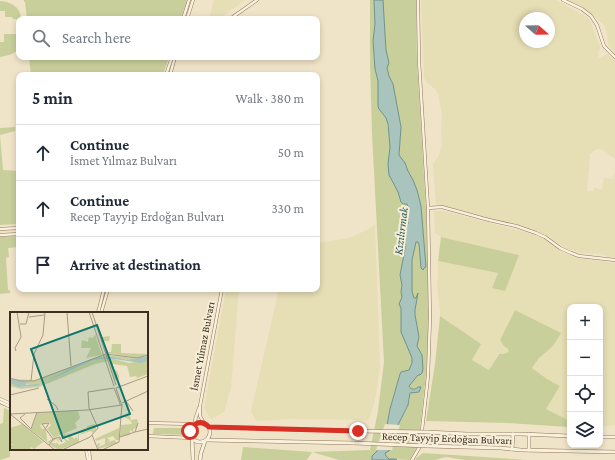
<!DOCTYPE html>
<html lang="en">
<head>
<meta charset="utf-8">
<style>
  body { margin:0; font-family:"Crimson Pro",serif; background:#f6f6f7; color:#1f2937 }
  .controls { position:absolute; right:12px; bottom:12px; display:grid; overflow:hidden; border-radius:8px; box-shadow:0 2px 6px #0003 }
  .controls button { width:36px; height:36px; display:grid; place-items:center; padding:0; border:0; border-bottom:1px solid #e0e1e3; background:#fff; color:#1f2937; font:20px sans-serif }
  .compass { position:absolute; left:519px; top:12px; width:36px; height:36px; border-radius:50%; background:#fff; box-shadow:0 2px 6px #0003; rotate:110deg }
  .stop { position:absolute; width:12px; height:12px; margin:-9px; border:3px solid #d93025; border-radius:50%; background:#fff }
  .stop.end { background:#d93025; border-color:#fff; box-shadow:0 1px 4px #0008 }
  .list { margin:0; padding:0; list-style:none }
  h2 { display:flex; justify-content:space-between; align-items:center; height:52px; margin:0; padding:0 16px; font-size:17px }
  h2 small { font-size:13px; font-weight:400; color:#747a83 }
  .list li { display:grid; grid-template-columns:26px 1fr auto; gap:12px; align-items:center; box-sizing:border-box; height:56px; padding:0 16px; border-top:1px solid #e0e1e3 }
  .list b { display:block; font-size:15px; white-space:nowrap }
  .list p { margin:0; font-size:13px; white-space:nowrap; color:#747a83 }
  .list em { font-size:13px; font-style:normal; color:#747a83 }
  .icon { flex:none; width:22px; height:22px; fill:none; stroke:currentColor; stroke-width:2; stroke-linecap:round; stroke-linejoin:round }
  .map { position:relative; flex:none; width:615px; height:460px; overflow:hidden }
  .search { position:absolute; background:#fff; box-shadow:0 2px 6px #0003; left:16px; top:16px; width:304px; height:44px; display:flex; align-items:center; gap:10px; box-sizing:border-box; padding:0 14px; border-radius:8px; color:#747a83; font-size:15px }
  .panel { position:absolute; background:#fff; box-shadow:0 2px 6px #0003; left:16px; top:72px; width:304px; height:220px; border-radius:8px }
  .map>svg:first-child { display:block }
</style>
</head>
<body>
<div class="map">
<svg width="615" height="460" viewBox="0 0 615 460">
  <rect width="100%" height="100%" fill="#f0e4c8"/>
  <g fill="#e6deb5" fill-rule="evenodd">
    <path d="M 214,0 L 245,0 L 219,19 L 213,19 L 210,15 Z"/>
    <path d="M 421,0 L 556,0 L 587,17 L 591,23 L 597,39 L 600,48 L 598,53 L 599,58 L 607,54 L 615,60 L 615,159 L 606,152 L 599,149 L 595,150 L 590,154 L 587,191 L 593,191 L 594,188 L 602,190 L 604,178 L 613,179 L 615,172 L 615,258 L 601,254 L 581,253 L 567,249 L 548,236 L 530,229 L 436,204 L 433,164 L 438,157 L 442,146 L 441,133 L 442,115 L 438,94 L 435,89 L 427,83 L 424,78 ZM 525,18 L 549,18 L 549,42 L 525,42 Z"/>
    <path d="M 567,0 L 615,0 L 615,53 L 608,45 L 607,32 L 604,25 L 588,11 Z"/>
    <path d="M 434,211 L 443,211 L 528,233 L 545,239 L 564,253 L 577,258 L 615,263 L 615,425 L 600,427 L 600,307 L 570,307 L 570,421 L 546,409 L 560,386 L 547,379 L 532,368 L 539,358 L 553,346 L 539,323 L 515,310 L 500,340 L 508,349 L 510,353 L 504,354 L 498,354 L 489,370 L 472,360 L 481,344 L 440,316 L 440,311 L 437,286 L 438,278 L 438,261 L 498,273 L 519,255 L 441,237 L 435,233 Z"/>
    <path d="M 375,224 L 380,367 L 376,396 L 370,417 L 368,420 L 290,419 L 256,421 L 251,411 L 279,289 L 317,289 L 317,243 L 349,238 L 369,229 Z"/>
    <path d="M 226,289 L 239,289 L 231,388 L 224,412 L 211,419 L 204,408 Z"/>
  </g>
  <g fill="#c9cf9b">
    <path d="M 24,0 L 187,0 L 181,19 L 27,19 L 25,2 L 24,2 Z"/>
    <path d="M 370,0 L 374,0 L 375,24 L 373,41 L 375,69 L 378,81 L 378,106 L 383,114 L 386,118 L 387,120 L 390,147 L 388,164 L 388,169 L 391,180 L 398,192 L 401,202 L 407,204 L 409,209 L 407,213 L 408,223 L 405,234 L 405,249 L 400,275 L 402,285 L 401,292 L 402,297 L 400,301 L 401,308 L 401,332 L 412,358 L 412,363 L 409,370 L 400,374 L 399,377 C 396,388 392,399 390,410 C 386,426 384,445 372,456 L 372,460 L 339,460 L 312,452 L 307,460 L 241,460 L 243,447 L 312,452 L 370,450 L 378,411 L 384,362 L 372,134 L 370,62 Z"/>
    <path d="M 383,0 L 416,0 L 417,61 L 426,208 L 429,317 L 426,375 L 419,438 L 417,447 L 410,460 L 389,459 L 386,456 L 385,453 L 390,447 L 398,425 L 407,408 L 409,403 L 410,393 L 417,389 L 412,389 L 409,386 L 418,375 L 420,375 C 425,365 423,356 417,346 L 419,337 L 415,315 L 415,310 L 416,301 L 418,296 L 418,294 L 416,298 L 414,298 L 412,291 L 412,260 L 416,242 L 419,242 L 419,244 L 421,268 L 426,267 L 421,206 L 417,190 L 413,180 L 408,171 L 405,163 L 399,155 L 401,127 L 393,84 L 389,76 L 387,68 L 389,63 L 386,50 Z"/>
    <path d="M 0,1 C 11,2 21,7 21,19 L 13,19 L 12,17 L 5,17 L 5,11 L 0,11 Z"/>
    <path d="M 4,34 L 19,34 C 19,38 20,44 19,48 C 16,54 6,56 0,57 L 0,42 L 4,42 Z"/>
    <path d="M 29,57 L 169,57 L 163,75 L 31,75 Z"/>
    <path d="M 15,127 L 15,131 L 0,135 L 3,170 L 19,171 L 19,188 L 16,191 L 18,224 L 0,225 L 0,128 Z"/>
    <path d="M 19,236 L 19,247 L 8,248 L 9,257 L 6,258 L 8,290 L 10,290 L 10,293 L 0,294 L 0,237 Z"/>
    <path d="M 441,237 L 519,255 L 505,291 L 492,288 L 498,273 L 438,261 Z"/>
    <path d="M 515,310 L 561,333 L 553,346 L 539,358 L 532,368 L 547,379 L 560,386 L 546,409 L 570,421 L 568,427 L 507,423 L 426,421 L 435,364 L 440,316 L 481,344 L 472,360 L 489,370 L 499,354 L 504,354 L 509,352 L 508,349 L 504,346 L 500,340 Z"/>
    <path d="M 4,408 L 11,411 L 10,419 L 11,420 L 10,457 L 0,460 L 0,424 L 3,423 Z"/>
    <path d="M 189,427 L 189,435 L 153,434 L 154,428 L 181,428 Z"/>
    <path d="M 423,453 L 527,460 L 465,460 L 446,457 L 435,460 L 415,460 L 416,458 Z"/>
  </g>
  <path fill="#a9c4bc" stroke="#6f938a" d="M 374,0 L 383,0 L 386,50 L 389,63 L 387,68 L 389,76 L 393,84 L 401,127 L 399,155 L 405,163 L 408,171 L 413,180 L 417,190 L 421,206 L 426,267 L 424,268 L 423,270 L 421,268 L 419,244 L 418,242 L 416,242 L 412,260 L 412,291 L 414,298 L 416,298 L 418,293 L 415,310 L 415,315 L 419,337 L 417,346 L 422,355 L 423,369 L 422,373 L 420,375 L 418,375 L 409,386 C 411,390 415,390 418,387 L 421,387 L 419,392 L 410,393 L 408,405 L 398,425 L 389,451 L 385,453 L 386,456 L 389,459 L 396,459 L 397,460 L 372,460 L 372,456 L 377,451 L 387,425 L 390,409 L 400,374 L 401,372 L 409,370 L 412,363 L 412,358 L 401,332 L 401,308 L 399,304 L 402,297 L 401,292 L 402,285 L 400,275 L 405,249 L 405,234 L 408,223 L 407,213 L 409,209 L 407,204 L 403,204 L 401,202 L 398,192 L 389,175 L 388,164 L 390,147 L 388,124 L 386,118 L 383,114 L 379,109 L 378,106 L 378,81 L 375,69 L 373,41 L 375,24 Z"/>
  <path fill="#f0e4c8" d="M 385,424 L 400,425 L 392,450 L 376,450 Z"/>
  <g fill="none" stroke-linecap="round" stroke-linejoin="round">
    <g stroke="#8d765c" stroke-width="3.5">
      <g id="minor">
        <path d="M 563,0 L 582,9 L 591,16 L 597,25 L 604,46 L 615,57"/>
        <path d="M 183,19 L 189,0"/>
        <path d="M 187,19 L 193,0"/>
        <path d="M 230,19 L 257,0"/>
        <path d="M 166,75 L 172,57"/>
        <path d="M 170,75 L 175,57"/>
        <path d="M 428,208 L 442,207 L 489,220 L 516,226 L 536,233 L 545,237 L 560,248 L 571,253 L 579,256 L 615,260"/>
        <path d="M 0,229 L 19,228"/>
        <path d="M 0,235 L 19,234"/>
        <path d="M 98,313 L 104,289"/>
        <path d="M 101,313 L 108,289"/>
        <path d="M 0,399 L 11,404"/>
        <path d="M 0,402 L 11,407"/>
        <path d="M 147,423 L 194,424"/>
        <path d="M 204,423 L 200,416 L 200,406 L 222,289"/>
        <path d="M 195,424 L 195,420 L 199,408"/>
        <path d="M 147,436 L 192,438"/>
        <path d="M 86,449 L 88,460"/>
        <path d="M 89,449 L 90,460"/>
        <path d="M 412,460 L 419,448 L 421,439 L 428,376 L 430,317 L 428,208 L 419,61 L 418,0"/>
      </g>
    </g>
    <g stroke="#8d765c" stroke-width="4">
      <g id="tertiary">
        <circle cx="200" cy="432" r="10"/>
        <path d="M 209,427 L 358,431"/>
        <path d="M 427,432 L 467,434 L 521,434 L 570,436"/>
        <path d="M 600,437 L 615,437"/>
        <path d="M 192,438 L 193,460"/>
        <path d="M 207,440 L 354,443"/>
        <path d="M 427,446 L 501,448 L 521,450 L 615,452"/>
        <path d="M 512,449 L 513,434"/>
        <path d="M 529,450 L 529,434"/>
        <path d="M 200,460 L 201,453 L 205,441"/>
      </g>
    </g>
    <use href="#minor" stroke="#faf1dc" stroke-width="2.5"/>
    <use href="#tertiary" stroke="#faf1dc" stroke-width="3"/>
    <g stroke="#8d765c" stroke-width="4" stroke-linecap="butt">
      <g id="tertiary-bridge">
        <path d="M 358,431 L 427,432"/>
        <path d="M 354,443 L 427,446"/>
      </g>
    </g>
    <use href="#tertiary-bridge" stroke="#faf1dc" stroke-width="3"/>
  </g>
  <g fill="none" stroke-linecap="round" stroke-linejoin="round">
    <path stroke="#d93025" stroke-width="5" d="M 190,431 L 194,425 C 199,421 204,422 209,427 L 358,431"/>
  </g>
  <g text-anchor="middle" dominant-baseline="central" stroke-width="4" stroke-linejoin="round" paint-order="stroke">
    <g font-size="11" fill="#3d2e20" stroke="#f7eed8">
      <text transform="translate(202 346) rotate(-79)">İsmet Yılmaz Bulvarı</text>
      <text transform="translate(447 438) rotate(2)">Recep Tayyip Erdoğan Bulvarı</text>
    </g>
    <g font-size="12" font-style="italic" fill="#2f5d5a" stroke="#f7eed8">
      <text transform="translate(401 231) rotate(-83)">Kızılırmak</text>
    </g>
  </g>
  <g transform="translate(10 312)">
    <rect width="138" height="138" fill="#f0e4c8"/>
    <path d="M 85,22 L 92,43 L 76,46 L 81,36 L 71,36 L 72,28 L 78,30 L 79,25 L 83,26 ZM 100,24 L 99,29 L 94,29 L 97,40 L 101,40 L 102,32 L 111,32 L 111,41 L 138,42 L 128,46 L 96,41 L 92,25 ZM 94,43 L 127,46 L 138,43 L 128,47 L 113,46 L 122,47 L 118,48 L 105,45 L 85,46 L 57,57 L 33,71 L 20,73 L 0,67 L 25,68 L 22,69 ZM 104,47 L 119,51 L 138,48 L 138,62 L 127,66 L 126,64 L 120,65 L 117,54 L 103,52 L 102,57 L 107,59 L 109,64 L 109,67 L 105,68 L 99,49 L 85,52 L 29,75 L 11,77 L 0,74 L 0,71 L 4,73 L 8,72 L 15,74 L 6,73 L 8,75 L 27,74 L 84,48 ZM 68,98 L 70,106 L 65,111 L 67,116 L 44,126 L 37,117 L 41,113 L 39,110 L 30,113 L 32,117 L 36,116 L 37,130 L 42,127 L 40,131 L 38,131 L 21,118 L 27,101 ZM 119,101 L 121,108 L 127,107 L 128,110 L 126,116 L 123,117 L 124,121 L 120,118 L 120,123 L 110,125 L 111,113 L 122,112 L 120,108 L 112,104 ZM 12,112 L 33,130 L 24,137 L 21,135 L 20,138 L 0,138 L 0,133 L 5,133 L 0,132 L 0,116 ZM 85,112 L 86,117 L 83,121 L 81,119 L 69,123 L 69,130 L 49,138 L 40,133 L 43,127 L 47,126 L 50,131 L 46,127 L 41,131 L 46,131 L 45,134 L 47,130 L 49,133 L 56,130 L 51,124 L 56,121 L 55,127 L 59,129 L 57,121 L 65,127 L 66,124 L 68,128 L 68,123 L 72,121 L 71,118 L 73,119 L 77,117 L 77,114 ZM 109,116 L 109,128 L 106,128 L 103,124 L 97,126 L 100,128 L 98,130 L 104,128 L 108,131 L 88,137 L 87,132 L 90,131 L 89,135 L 97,131 L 95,132 L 95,126 L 86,129 L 85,127 Z" fill="#c9cf9b"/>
    <path d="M 138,44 L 138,48 L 131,51 L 104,47 L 84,48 L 27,74 L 8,75 L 0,71 L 0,67 L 19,70 L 15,72 L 18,73 L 33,71 L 61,55 L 87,45 L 105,45 L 118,48 L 121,47 L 113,46 L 124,47 Z" fill="#a9c4bc"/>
    <path fill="none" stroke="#a89b85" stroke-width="1" d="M 57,0 L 61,54M 79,0 L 104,74M 82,0 L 106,73M 19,5 L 34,3M 10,12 L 16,12 L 19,0M 6,39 L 5,36 L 11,25 L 7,0M 0,66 L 10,69 L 24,69 L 96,42 L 127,46 L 138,43M 21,69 L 24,42 L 33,23 L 35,0M 104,76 L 110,91M 106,76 L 138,64M 106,76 L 111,91M 0,83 L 29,76M 37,87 L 46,94 L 48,98M 116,89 L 123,99M 112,91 L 138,79M 0,102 L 77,98 L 112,93M 0,102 L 45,138M 15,102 L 10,106 L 21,117M 36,116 L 39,111 L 32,112 L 43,127M 21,117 L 27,100M 125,120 L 138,117M 82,123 L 88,138M 110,125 L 125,120 L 128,111M 39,133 L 43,127 L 50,125 L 52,130 L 48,125M 52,138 L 80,125 L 88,116 L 79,96 L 78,80 L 104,76M 92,138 L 109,130 L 112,92 L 109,92"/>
    <path fill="#0f766e" fill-opacity="0.15" stroke="#0f766e" stroke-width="2" d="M 87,13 L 120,102 L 53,126 L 21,37 Z"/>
    <rect width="138" height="138" fill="none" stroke="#3d2e20" stroke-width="2"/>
  </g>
</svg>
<div class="controls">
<button>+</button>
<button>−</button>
<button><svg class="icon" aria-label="locate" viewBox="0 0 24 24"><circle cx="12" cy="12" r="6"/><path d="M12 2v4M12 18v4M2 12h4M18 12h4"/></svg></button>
<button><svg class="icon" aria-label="layers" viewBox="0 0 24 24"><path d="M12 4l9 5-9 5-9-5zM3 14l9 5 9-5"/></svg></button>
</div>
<svg class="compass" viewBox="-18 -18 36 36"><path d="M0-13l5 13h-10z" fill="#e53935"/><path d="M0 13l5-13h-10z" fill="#747a83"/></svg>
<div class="stop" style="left:190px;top:431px"></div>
<div class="stop end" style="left:358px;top:431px"></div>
<div class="search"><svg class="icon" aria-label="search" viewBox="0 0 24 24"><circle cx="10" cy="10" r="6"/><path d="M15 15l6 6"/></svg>Search here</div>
<section class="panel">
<h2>5 min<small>Walk · 380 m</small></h2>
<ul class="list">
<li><svg class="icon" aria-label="ahead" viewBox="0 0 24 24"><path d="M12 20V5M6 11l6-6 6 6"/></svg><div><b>Continue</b><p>İsmet Yılmaz Bulvarı</p></div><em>50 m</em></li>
<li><svg class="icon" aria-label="ahead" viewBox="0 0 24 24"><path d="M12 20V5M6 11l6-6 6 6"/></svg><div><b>Continue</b><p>Recep Tayyip Erdoğan Bulvarı</p></div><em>330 m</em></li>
<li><svg class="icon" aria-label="arrive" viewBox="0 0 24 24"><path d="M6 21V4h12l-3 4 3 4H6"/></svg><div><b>Arrive at destination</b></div></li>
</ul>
</section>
</div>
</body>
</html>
